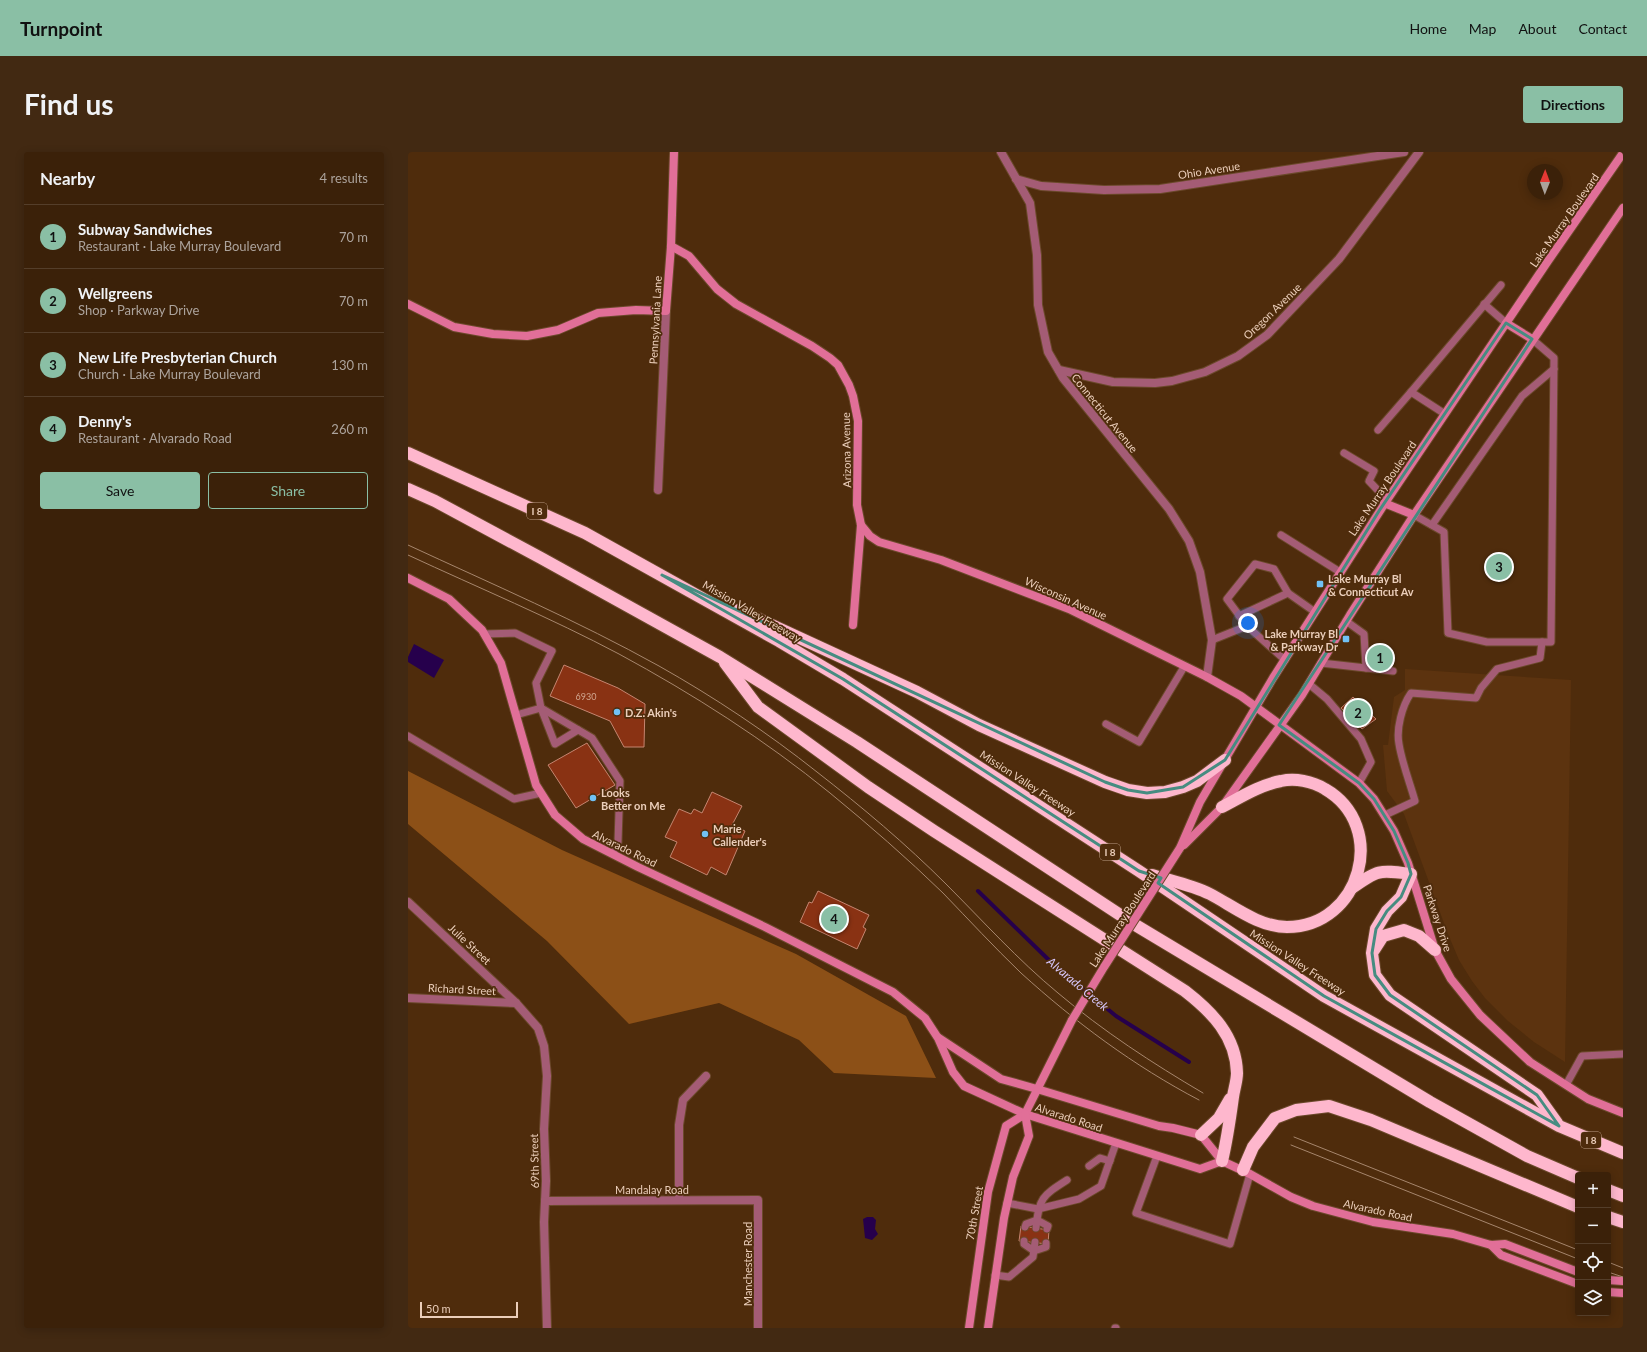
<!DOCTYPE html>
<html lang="en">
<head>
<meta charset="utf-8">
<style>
  body { margin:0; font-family:Lato,sans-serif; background:#422912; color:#f1f3f6 }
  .controls { position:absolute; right:12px; bottom:12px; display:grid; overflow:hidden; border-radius:4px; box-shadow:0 2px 10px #0003 }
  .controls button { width:36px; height:36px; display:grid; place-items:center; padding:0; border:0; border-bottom:1px solid #543e2a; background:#3b2109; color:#f1f3f6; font:20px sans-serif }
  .compass { position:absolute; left:1119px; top:12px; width:36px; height:36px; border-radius:50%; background:#3b2109; box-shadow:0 2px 10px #0003; rotate:1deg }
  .scale { position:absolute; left:12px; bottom:10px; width:98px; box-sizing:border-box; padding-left:4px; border:2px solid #ebceba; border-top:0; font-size:11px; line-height:14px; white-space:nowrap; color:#ebceba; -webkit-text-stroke:3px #4f2c0c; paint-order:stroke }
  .you { position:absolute; left:840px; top:471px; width:14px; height:14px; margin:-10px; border:3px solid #fff; border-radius:50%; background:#1a73e8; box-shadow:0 0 0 6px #1a73e833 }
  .badge { display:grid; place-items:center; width:26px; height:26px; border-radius:50%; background:#8abfa5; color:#111; font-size:13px; font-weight:700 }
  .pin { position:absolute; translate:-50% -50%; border:2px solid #fff; box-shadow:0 1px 4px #0006 }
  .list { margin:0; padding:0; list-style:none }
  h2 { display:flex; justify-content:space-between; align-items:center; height:52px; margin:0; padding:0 16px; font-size:17px }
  h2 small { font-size:13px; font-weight:400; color:#aca39c }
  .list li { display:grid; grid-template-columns:26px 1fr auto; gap:12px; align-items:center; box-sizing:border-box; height:64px; padding:0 16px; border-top:1px solid #543e2a }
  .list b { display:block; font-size:15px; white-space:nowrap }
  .list p { margin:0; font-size:13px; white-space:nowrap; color:#aca39c }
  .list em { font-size:13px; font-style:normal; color:#aca39c }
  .actions { display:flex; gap:8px; padding:12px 16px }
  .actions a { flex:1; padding:9px 0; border:1px solid #8abfa5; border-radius:4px; text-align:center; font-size:14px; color:#8abfa5 }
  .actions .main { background:#8abfa5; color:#111 }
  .icon { flex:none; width:22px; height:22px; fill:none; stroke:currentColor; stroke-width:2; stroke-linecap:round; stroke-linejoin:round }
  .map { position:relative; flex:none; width:1215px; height:1176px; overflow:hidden; border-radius:4px }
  header { display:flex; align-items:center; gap:24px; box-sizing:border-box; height:56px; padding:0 20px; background:#8abfa5; color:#111 }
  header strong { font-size:19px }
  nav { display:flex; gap:22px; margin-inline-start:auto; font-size:14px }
  .intro { display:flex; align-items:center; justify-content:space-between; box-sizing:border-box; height:96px; padding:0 24px }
  h1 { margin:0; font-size:28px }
  .button { padding:10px 18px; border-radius:4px; background:#8abfa5; color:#111; font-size:14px; font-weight:700 }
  main { display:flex; gap:24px; padding:0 24px }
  aside { flex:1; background:#3b2109; border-radius:4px; box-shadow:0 2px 10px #0003 }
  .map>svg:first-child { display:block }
</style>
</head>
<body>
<header>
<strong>Turnpoint</strong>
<nav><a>Home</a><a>Map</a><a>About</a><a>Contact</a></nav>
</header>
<div class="intro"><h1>Find us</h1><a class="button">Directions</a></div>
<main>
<aside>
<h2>Nearby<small>4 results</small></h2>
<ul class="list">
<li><span class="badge">1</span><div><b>Subway Sandwiches</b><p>Restaurant · Lake Murray Boulevard</p></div><em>70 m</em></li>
<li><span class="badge">2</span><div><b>Wellgreens</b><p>Shop · Parkway Drive</p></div><em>70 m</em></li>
<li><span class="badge">3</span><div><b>New Life Presbyterian Church</b><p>Church · Lake Murray Boulevard</p></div><em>130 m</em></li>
<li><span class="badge">4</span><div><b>Denny's</b><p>Restaurant · Alvarado Road</p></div><em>260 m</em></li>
</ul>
<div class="actions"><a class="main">Save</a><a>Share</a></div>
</aside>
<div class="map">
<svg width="1215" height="1176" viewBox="0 0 1215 1176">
  <rect width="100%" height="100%" fill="#4f2c0c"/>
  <path fill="#5c330f" d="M 997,517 L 1163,528 L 1157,910 L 1126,890 L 1100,869 L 1077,846 L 1064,829 L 1051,808 L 1040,782 L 996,662 L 979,639 L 975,593 L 980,593 L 986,545 L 997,538 Z"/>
  <path fill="#8c5017" d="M 0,619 L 154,698 L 388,802 L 498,864 L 528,926 L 426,921 L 391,888 L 311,851 L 221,872 L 139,789 L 0,672 Z"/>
  <g fill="#26004c">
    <path d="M 6,492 L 36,508 L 26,526 L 0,510 L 0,505 Z"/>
    <path d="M 459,1065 L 465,1065 L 468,1068 L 467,1077 L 470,1082 L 464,1088 L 457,1086 L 455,1067 Z"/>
  </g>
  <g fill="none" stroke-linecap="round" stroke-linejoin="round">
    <path stroke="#26004c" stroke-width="4" d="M 570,739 L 645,812 L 708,864 L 781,910"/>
  </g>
  <g fill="#893213" stroke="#c58570">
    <path d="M 156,513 L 210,536 L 237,552 L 236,595 L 216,595 L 202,569 L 142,544 Z"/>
    <path d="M 945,545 L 968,567 L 954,577 L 933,556 Z"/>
    <path d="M 179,591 L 207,633 L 168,656 L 140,613 Z"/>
    <path d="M 304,640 L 334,654 L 324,673 L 337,679 L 318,723 L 303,715 L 299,723 L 262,705 L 269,690 L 257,685 L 271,657 L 283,662 L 286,657 L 294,661 Z"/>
    <path d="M 410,739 L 461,763 L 455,775 L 458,777 L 449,797 L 392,770 L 401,750 L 404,751 Z"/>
    <path d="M 613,1074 L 641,1078 L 640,1092 L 611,1089 Z"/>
  </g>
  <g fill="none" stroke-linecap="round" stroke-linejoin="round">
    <g stroke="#6b492b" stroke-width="9">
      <g id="lane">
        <path d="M 1076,152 L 1098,171"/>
        <path d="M 1003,240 L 1093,133"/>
        <path d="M 970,278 L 1003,240 L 1037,262"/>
        <path d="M 936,301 L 966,319 L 961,329 L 979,348"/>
        <path d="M 1006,363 L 1036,380 L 1040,481 L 1079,490 L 1143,490 L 1146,206 L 1124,187"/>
        <path d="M 1024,373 L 1114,244 L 1146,217"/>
        <path d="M 873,383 L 932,420"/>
        <path d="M 831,464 L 880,441"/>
        <path d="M 938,469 L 956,482 L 958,516"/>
        <path d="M 839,474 L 819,447 L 847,412 L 866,417 L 880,441 L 907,460"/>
        <path d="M 76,482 L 107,481 L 144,499 L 128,531 L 133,556 L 108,563"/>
        <path d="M 804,488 L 839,474 L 877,508"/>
        <path d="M 913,511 L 985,519"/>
        <path d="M 901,532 L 919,547 L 953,587 L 963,610 L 951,631"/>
        <path d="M 133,556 L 184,586 L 212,629 L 210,690 L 205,702"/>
        <path d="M 133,556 L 147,592 L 170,578"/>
        <path d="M 698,572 L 731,590 L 776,515"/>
        <path d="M 0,584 L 106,647 L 133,641"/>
        <path d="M 977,663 L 1007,649 C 1002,631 994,611 991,592 C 988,577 994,554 1003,541 L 1068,546 L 1073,536 L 1089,517 L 1132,506 L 1134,490"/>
        <path d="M 1158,933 L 1174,904 L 1215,902"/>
        <path d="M 749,1004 L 728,1061 L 822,1092 L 842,1022"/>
        <path d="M 681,1014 L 692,1006 L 702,1009"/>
        <path d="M 599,1051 L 630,1057 L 671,1047 L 693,1034 L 708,991"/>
        <path d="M 617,1075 L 618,1072 L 629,1068 L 640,1074 L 639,1077"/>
        <path d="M 628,1076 C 631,1046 634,1044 659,1028"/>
        <path d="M 616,1089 L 616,1092 L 626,1099 L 638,1095 L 638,1091"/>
        <path d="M 587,1123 L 601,1125 L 625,1105 L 627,1090"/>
        <path d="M 707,1176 L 708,1176"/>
      </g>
    </g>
    <g stroke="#6b492b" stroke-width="10">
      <g id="street">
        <path d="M 593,0 L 622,51 L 629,103 L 630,153 L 640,200 L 655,226 L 761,357 L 781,389 L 792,420 L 804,488 L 799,525"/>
        <path d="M 608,27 L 633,34 L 696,38 L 752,37 L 996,0"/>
        <path d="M 651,218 L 705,230 L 747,231 L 764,229 L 797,220 L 830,204 L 859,183 L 931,107 L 1011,0"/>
        <path d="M 250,338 L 258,159"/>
        <path d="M 0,750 L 108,851 L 130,876 L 136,894 L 139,924 L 136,977 L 138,1029 L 136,1070 L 139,1176"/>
        <path d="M 0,846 L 108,851"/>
        <path d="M 271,1048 L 271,973 L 275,948 L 298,924"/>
        <path d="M 137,1049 L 350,1048 L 350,1176"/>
      </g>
    </g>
    <g stroke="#6b492b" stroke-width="10">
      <g id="secondary">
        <path d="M 263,94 L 281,104 L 309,137 L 328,152 L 404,194 L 422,206 L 430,213 L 441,233 L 445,244 L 450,269 L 449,353 L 453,373 L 445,473"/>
        <path d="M 0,152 L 46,175 L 85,182 L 119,184 L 150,178 L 190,161 L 228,158 L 258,159 L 263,94 L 266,0"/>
        <path d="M 1098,171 L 1124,187"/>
        <path d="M 976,351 L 1006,363"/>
        <path d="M 453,373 L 462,384 L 471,390 L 533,408 L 661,457 L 799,525 L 833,544 L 848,555 L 951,631 L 966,647 L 986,679 L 1000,711 L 1027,798 L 1043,827 L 1072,863 L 1122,910 L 1180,947 L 1215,961"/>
        <path d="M 0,426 L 41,447 L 74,478 L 93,511 L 128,633 L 147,663 L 175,687 L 230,715 L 357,775 L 485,840 L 517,866 L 530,886 L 545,920 L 556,934 L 617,962 L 792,1017 L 814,1009"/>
        <path d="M 776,693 L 814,655 L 894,543 L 942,463 L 1006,363 L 1215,56"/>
        <path d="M 772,696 L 792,650 L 865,526 L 907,460 L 979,348 L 1140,109 L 1215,1"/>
        <path d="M 531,886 L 593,927 L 629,937 L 751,974 L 765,976 L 793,983 L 814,1009 L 842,1022 L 883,1045 L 905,1054 L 965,1070 L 1045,1082 L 1083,1093 L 1097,1092 L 1170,1120"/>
        <path d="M 1083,1093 L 1093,1103 L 1170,1132"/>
        <path d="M 1200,1128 L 1215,1129"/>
        <path d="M 1200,1140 L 1215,1141"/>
        <path d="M 561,1176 L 580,1040 L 598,974 L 617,962 L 664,868"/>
        <path d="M 580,1176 L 596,1066 L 605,1025 L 621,984 L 617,962"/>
      </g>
    </g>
    <g stroke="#6b492b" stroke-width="14">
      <g id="highway">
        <path d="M 0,301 L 177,381 L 371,489 L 435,527 L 731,719 L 916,844 L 1151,974 L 1215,1001"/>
        <path d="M 0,337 L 27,349 L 133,406 L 312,505 L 449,590 L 729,774 L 1022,950 L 1119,1004 L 1170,1026"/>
        <path d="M 331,458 L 509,540 L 571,573 L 697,630 L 720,638 L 739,641 L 757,640 L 775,635 L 789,629 L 817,608"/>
        <path d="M 317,511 L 350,555 L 460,635 L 526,679 L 777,839 C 804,860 828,884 829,921 C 829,929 826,937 825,945 C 822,967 819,988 814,1009"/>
        <path d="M 744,723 C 763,729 784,733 802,742 C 825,754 851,775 879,775 C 953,775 981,674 917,637 C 904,629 887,626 873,629 C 852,633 833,645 814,655"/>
        <path d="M 944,736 C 970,717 972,718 1003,722 L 993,745 L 979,759 L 968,777 L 964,801 L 967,823 L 982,843 L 1129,943 L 1149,971"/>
        <path d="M 966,798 L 975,784 L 996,778 L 1011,784 L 1027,798"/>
        <path d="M 793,983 L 811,966 L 822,947"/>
        <path d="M 835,1018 L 845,995 L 867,966 L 888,958 L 921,954 L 963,968 L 1170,1055"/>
        <path d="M 1200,1038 L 1215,1044"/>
        <path d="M 1200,1065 L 1215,1070"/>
      </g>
    </g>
    <use href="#lane" stroke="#a45c75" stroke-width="7"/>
    <use href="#street" stroke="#a45c75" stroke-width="8"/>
    <use href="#secondary" stroke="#e16f98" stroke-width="8"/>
    <use href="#highway" stroke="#feb7cd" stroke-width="12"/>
    <g stroke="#a6866d" stroke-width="1">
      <path d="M 0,393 C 84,432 170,469 251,514 C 306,545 360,581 409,620 C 454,655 498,692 538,732 C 575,769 610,808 650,841 C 695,879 744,911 795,941"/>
      <path d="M 0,403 C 71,436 143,466 211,502 C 285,542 357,588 422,641 C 461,673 499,706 535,741 C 561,768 586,795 613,821 C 667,870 726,914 791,948"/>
      <path d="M 886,985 L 1170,1098"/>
      <path d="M 883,993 L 1170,1107"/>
      <path d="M 1200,1110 L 1215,1116"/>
      <path d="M 1200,1120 L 1215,1125"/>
    </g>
    <g stroke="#6b492b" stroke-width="10" stroke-linecap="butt">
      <path id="secondary-bridge" d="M 664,868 L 696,815 L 772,696"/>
    </g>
    <use href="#secondary-bridge" stroke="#e16f98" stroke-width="8"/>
  </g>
  <path fill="none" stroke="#468c81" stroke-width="3" stroke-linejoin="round" d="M 1098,171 L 1124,187 L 871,573 L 951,631 L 966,647 L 986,679 L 1000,711 L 1003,722 L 993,745 L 979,759 L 968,777 L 964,801 L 967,823 L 982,843 L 1129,943 L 1151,974 L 916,844 L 750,731 L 753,726 L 731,719 L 435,527 L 254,423 L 697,630 L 720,638 L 739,641 L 775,635 L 817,608 L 971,359 Z"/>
  <g fill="#71c1f5" stroke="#4f2c0c" stroke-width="1.5">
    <rect x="908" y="428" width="8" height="8" rx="2"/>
    <rect x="934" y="483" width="8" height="8" rx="2"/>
    <circle cx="209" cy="560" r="4"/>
    <circle cx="185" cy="646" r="4"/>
    <circle cx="297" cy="682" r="4"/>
  </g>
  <g text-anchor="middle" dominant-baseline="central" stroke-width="3.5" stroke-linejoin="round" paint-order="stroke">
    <g font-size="9" fill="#d2a790">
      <text x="178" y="544">6930</text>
    </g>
    <g fill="#4f2c0c" stroke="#bc9d86" stroke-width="1">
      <rect x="119" y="351" width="20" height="16" rx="3"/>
      <rect x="692" y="692" width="20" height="16" rx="3"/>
      <rect x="1173" y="980" width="20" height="16" rx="3"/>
    </g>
    <g font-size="10" font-weight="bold" fill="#ebceba">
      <text x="129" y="359">I 8</text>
      <text x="702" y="700">I 8</text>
      <text x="1183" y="988">I 8</text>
    </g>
    <g font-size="11" fill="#ebceba" stroke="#4f2c0c">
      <text transform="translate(801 18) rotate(-9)">Ohio Avenue</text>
      <text transform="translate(1156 68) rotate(-55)">Lake Murray Boulevard</text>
      <text transform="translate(864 159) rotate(-44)">Oregon Avenue</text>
      <text transform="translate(247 168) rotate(-87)">Pennsylvania Lane</text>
      <text transform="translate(697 261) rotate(51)">Connecticut Avenue</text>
      <text transform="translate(438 298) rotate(-91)">Arizona Avenue</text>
      <text transform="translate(974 336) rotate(-56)">Lake Murray Boulevard</text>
      <text transform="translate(658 446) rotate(24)">Wisconsin Avenue</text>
      <text transform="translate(344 459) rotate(30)">Mission Valley Freeway</text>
      <text transform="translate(620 631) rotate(33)">Mission Valley Freeway</text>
      <text transform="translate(217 696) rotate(26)">Alvarado Road</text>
      <text transform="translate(1030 766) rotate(72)">Parkway Drive</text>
      <text transform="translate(714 767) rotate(-57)">Lake Murray Boulevard</text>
      <text transform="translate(62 792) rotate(43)">Julie Street</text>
      <text transform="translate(890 810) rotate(33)">Mission Valley Freeway</text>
      <text transform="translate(54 837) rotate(3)">Richard Street</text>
      <text transform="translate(661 965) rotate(18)">Alvarado Road</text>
      <text transform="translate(126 1009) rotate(-91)">69th Street</text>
      <text x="244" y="1037">Mandalay Road</text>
      <text transform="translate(970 1058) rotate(12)">Alvarado Road</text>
      <text transform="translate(566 1061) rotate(-80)">70th Street</text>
      <text transform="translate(339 1112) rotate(-90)">Manchester Road</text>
    </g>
    <g font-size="11" font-weight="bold" fill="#ebceba" stroke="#4f2c0c" text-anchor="start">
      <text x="920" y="426">Lake Murray Bl<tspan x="920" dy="13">&amp; Connecticut Av</tspan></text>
      <text x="930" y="481" text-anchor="end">Lake Murray Bl<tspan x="930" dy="13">&amp; Parkway Dr</tspan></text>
      <text x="217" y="560">D.Z. Akin's</text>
      <text x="193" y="640">Looks<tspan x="193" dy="13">Better on Me</tspan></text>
      <text x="305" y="676">Marie<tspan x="305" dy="13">Callender's</tspan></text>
    </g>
    <g font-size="12" font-style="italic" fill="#d8c8fe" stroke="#4f2c0c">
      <text transform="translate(670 832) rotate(40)">Alvarado Creek</text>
    </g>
  </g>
</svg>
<div class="controls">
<button>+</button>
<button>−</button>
<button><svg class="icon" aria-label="locate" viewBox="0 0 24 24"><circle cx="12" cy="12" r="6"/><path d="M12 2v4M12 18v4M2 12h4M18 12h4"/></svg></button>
<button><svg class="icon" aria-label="layers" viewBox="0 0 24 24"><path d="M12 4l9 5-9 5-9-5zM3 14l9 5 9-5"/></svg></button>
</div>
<svg class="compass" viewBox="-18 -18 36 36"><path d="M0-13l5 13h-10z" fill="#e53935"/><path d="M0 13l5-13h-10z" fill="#aca39c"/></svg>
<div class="scale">50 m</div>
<div class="you"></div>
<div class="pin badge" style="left:972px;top:506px">1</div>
<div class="pin badge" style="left:950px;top:561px">2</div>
<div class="pin badge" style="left:1091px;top:415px">3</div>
<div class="pin badge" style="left:426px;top:767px">4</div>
</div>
</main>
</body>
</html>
